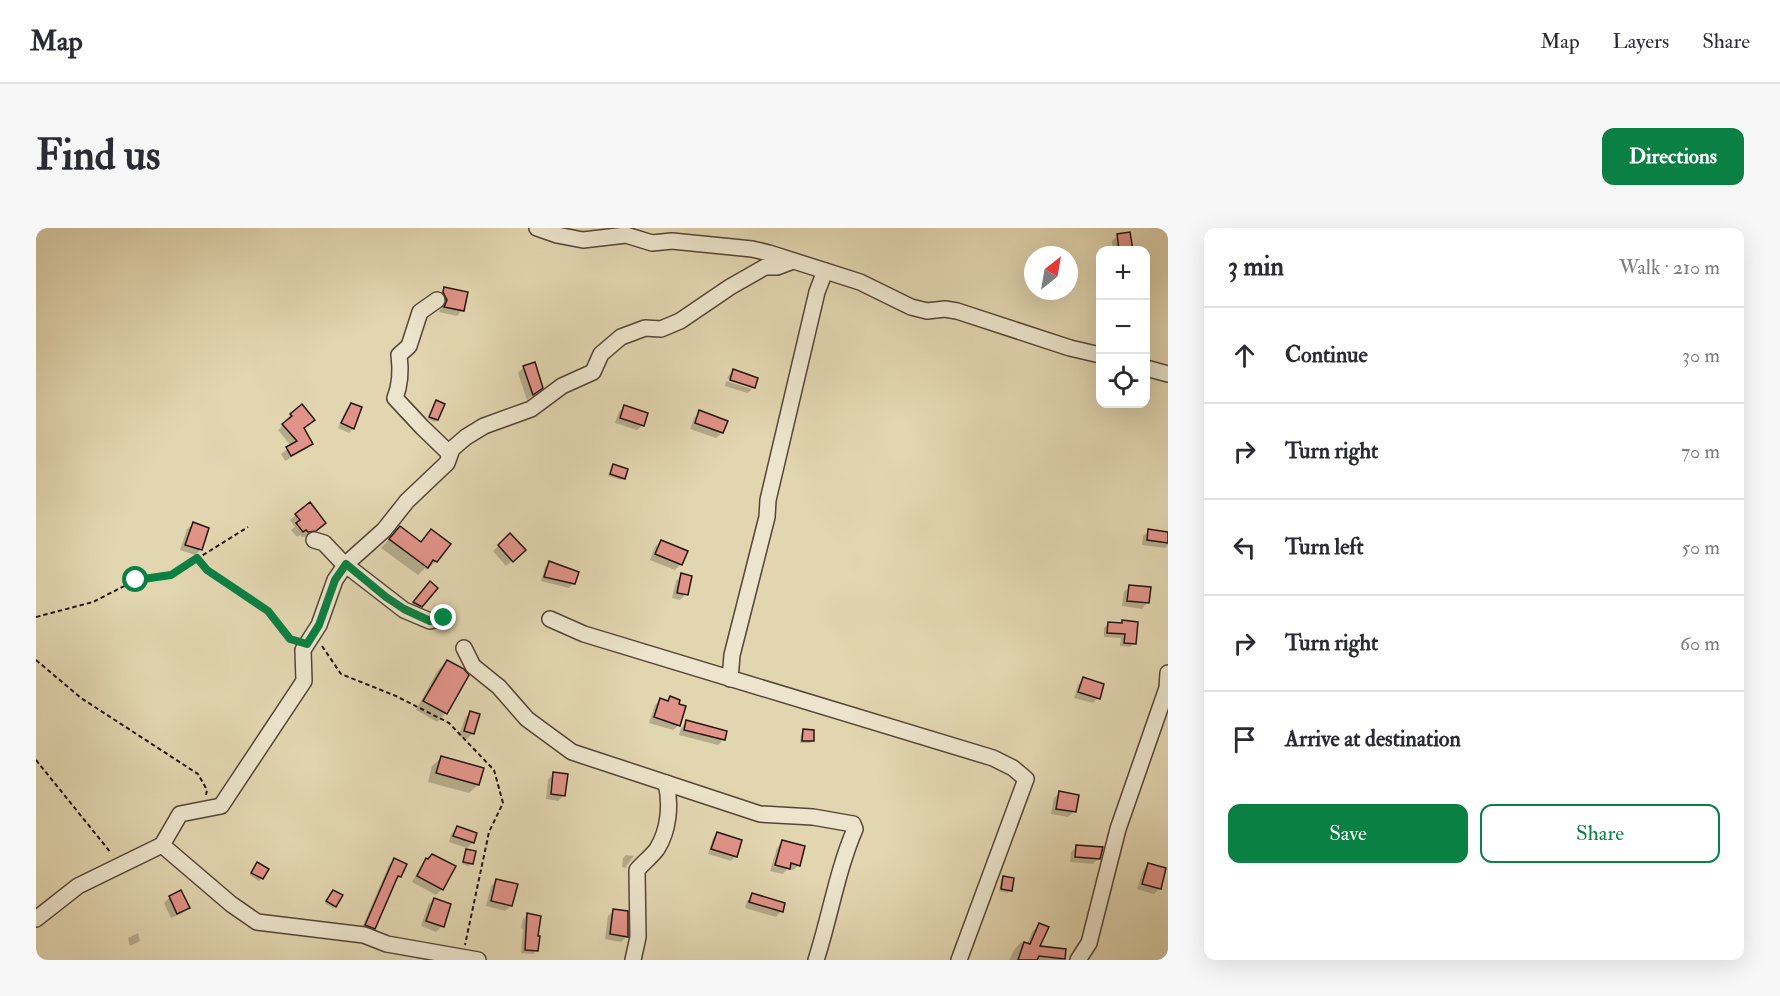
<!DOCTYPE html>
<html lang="en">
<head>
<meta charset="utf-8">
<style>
  body { margin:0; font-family:"IM FELL Double Pica",serif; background:#f7f7f7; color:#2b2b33 }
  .controls { position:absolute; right:18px; top:18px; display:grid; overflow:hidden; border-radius:12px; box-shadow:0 6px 24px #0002 }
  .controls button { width:54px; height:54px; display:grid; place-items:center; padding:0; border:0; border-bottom:2px solid #e1e1e2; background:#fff; color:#2b2b33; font:30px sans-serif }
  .compass { position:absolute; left:988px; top:18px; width:54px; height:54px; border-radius:50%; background:#fff; box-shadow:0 6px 24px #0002; rotate:31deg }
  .stop { position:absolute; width:18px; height:18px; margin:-14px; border:4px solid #0b8043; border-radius:50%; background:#fff }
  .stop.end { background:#0b8043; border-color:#fff; box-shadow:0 2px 6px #0008 }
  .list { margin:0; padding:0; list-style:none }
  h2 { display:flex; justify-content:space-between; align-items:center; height:78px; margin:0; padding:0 24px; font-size:26px }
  h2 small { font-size:20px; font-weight:400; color:#7c7c81 }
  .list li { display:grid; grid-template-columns:39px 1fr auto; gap:18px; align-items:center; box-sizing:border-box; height:96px; padding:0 24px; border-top:2px solid #e1e1e2 }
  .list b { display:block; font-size:22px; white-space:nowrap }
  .list em { font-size:20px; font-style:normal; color:#7c7c81 }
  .actions { display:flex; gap:12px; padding:18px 24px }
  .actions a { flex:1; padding:14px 0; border:2px solid #0b8043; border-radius:12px; text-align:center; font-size:21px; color:#0b8043 }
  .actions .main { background:#0b8043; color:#fff }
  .icon { flex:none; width:33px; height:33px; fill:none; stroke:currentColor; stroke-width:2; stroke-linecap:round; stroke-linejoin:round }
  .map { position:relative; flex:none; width:1132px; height:732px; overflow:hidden; border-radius:12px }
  header { display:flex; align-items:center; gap:36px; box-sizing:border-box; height:84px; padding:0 30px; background:#fff; border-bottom:2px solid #e1e1e2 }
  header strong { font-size:28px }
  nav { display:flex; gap:33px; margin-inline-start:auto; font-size:21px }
  .intro { display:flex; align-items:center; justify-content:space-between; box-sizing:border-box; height:144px; padding:0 36px }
  h1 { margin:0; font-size:42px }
  .button { padding:15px 27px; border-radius:12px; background:#0b8043; color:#fff; font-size:21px; font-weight:700 }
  main { display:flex; gap:36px; padding:0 36px }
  aside { flex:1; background:#fff; border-radius:12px; box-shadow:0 6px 24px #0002 }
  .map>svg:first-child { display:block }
</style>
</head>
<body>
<header>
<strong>Map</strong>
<nav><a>Map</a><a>Layers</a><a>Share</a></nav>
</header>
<div class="intro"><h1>Find us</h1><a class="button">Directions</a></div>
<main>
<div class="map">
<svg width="1132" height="732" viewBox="0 0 1132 732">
  <rect width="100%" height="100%" fill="#e2d6b0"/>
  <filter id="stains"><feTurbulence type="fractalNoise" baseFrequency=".00333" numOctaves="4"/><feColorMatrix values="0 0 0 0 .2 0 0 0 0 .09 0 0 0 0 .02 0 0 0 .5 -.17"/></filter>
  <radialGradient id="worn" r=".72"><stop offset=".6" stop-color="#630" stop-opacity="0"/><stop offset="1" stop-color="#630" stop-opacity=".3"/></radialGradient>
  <g fill="#0003">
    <path d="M 1093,6 L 1095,22 L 1077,22 L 1076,13 L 1082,7 Z"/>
    <path d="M 408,61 L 426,82 L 421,88 L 403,84 L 406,78 L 402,71 L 402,67 Z"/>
    <path d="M 488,139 L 505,159 L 491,172 L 482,145 Z"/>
    <path d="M 697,142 L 721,150 L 718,159 L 716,161 L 716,158 L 691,150 Z"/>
    <path d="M 690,153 L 716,161 L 712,165 L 689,158 Z"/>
    <path d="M 400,174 L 401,192 L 399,194 L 392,191 Z"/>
    <path d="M 315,177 L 324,180 L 317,201 L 313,205 L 302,200 L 311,181 Z"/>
    <path d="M 265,178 L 267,201 L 275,216 L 270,221 L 249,233 L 245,226 L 255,218 L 242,202 L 251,194 L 249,192 Z"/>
    <path d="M 589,178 L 607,197 L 601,202 L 579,195 L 583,184 Z"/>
    <path d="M 664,184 L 690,194 L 686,205 L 680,210 L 654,201 L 658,190 Z"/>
    <path d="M 577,238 L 588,250 L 585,252 L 572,248 Z"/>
    <path d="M 260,287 L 282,301 L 273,308 L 266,309 L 264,307 L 261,309 L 255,302 L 259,299 L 254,292 Z"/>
    <path d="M 157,296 L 172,301 L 164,322 L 159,327 L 144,322 L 151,301 Z"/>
    <path d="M 395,303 L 400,333 L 391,342 L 389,340 L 382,347 L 345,320 L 355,309 L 384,315 Z"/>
    <path d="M 1113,303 L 1132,305 L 1132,317 L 1129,320 L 1106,317 L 1107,308 Z"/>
    <path d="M 474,307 L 488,322 L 470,338 L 457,323 Z"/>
    <path d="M 625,313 L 645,336 L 639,342 L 614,332 L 619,319 Z"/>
    <path d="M 514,335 L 538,355 L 533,360 L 505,353 L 509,339 Z"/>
    <path d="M 646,347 L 650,366 L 644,372 L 636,370 L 640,353 Z"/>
    <path d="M 1094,358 L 1111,375 L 1106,381 L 1086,378 L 1088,364 Z"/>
    <path d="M 388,361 L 385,378 L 380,384 L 373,380 Z"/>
    <path d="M 1087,394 L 1098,415 L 1094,419 L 1084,418 L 1085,410 L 1068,409 L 1068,400 L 1072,396 L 1084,397 Z"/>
    <path d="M 411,434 L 431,447 L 410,485 L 401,494 L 380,482 L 402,442 Z"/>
    <path d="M 1047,451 L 1062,470 L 1057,475 L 1038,470 L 1042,457 Z"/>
    <path d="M 634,470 L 643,497 L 637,502 L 613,495 L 619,477 L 624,472 L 631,474 Z"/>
    <path d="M 435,484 L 437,505 L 431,511 L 423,508 L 429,490 Z"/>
    <path d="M 651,494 L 689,504 L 687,512 L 682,517 L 643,507 L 645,500 Z"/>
    <path d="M 767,503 L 776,513 L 774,515 L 764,515 L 765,505 Z"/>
    <path d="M 405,530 L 442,557 L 433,565 L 392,554 L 396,538 Z"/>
    <path d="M 518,546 L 528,567 L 522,573 L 510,571 L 512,551 Z"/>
    <path d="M 1024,565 L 1038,584 L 1032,589 L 1015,586 L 1018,570 Z"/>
    <path d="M 421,600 L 437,614 L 431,620 L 413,614 L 415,606 Z"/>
    <path d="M 681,605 L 704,613 L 699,629 L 695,633 L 672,626 L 677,610 Z"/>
    <path d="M 746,614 L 763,637 L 757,642 L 751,641 L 747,646 L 734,643 L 741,620 Z"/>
    <path d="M 1041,618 L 1063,630 L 1057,636 L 1034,634 L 1035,624 Z"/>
    <path d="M 430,622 L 436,635 L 433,638 L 426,636 Z"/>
    <path d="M 396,627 L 406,661 L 400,667 L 376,654 L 385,638 Z"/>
    <path d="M 590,627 L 598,628 L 589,640 L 586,639 L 587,630 Z"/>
    <path d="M 358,632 L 364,648 L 358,654 L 338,700 L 333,705 L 325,702 L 353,637 Z"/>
    <path d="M 1112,637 L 1124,660 L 1118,666 L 1101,661 L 1107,643 Z"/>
    <path d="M 219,638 L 231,641 L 223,653 L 214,647 Z"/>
    <path d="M 968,649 L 974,662 L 972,665 L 963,663 L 965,652 Z"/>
    <path d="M 461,653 L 475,678 L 469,683 L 450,678 L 455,658 Z"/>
    <path d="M 144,664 L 152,679 L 146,685 L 135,690 L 128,675 L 133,670 Z"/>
    <path d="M 295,666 L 299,678 L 297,680 L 289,675 Z"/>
    <path d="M 717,667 L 745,683 L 740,689 L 709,680 L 711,673 Z"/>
    <path d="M 398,671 L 406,698 L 400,704 L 385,698 L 392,677 Z"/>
    <path d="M 578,683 L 591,708 L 585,714 L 569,711 L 572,688 Z"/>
    <path d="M 492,686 L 500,709 L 501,722 L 497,726 L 485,725 L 487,701 L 485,700 L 487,691 Z"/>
    <path d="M 1004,697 L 1002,719 L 1028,730 L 1026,732 L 973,732 L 978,722 L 985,714 L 991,717 L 996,704 Z"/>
    <path d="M 102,705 L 104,713 L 94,718 L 92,710 Z"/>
  </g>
  <g fill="#e19389" stroke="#24150f" stroke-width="1.5">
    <path d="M 1094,4 L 1097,22 L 1083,22 L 1081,6 Z"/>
    <path d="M 408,59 L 432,64 L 428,83 L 408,79 L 411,72 L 407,64 Z"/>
    <path d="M 499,134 L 507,160 L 497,167 L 487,138 Z"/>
    <path d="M 697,141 L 722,150 L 719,160 L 694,152 Z"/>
    <path d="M 400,172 L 409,176 L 402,192 L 393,189 Z"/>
    <path d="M 315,175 L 326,179 L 318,201 L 305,195 Z"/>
    <path d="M 266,176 L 279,192 L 268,200 L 277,216 L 255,228 L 250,219 L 261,213 L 246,196 L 256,188 L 254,186 Z"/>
    <path d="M 588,177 L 612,185 L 608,198 L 584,190 Z"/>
    <path d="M 663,182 L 692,193 L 687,205 L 659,195 Z"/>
    <path d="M 577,236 L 592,241 L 589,251 L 574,246 Z"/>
    <path d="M 274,274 L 290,295 L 280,303 L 272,304 L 270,302 L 267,304 L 260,295 L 264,292 L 259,286 Z"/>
    <path d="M 157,294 L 173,300 L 166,322 L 149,317 Z"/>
    <path d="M 364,298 L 385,314 L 395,301 L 415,316 L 401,334 L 397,332 L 392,340 L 353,311 Z"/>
    <path d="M 1112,301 L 1132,304 L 1132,315 L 1111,312 Z"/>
    <path d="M 474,305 L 490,322 L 477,334 L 462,317 Z"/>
    <path d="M 625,312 L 652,323 L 646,337 L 619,326 Z"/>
    <path d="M 513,333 L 543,344 L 539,356 L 508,349 Z"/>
    <path d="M 645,345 L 656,348 L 652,367 L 641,365 Z"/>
    <path d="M 394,353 L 402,360 L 386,379 L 377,374 Z"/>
    <path d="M 1093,357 L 1115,359 L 1113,375 L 1091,373 Z"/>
    <path d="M 1086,392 L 1102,394 L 1100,416 L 1088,415 L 1089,406 L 1071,405 L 1072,394 L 1086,395 Z"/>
    <path d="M 411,432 L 428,441 L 433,447 L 411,486 L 387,473 Z"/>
    <path d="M 1047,449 L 1068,456 L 1064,471 L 1042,464 Z"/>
    <path d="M 634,468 L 644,472 L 643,476 L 650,478 L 644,498 L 618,489 L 624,470 L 632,473 Z"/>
    <path d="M 434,483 L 444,486 L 438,506 L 428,503 Z"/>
    <path d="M 650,492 L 691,503 L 689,512 L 648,502 Z"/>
    <path d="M 767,501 L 778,502 L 778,513 L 766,513 Z"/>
    <path d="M 405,528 L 448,540 L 443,557 L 400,545 Z"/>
    <path d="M 517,544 L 532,546 L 529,568 L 515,566 Z"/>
    <path d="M 1023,563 L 1043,567 L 1040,584 L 1020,581 Z"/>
    <path d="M 421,598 L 441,605 L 438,615 L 417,608 Z"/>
    <path d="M 681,604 L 706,612 L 701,629 L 675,621 Z"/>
    <path d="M 746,612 L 769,618 L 764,638 L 755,635 L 754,641 L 739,637 Z"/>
    <path d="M 1040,617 L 1067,619 L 1064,631 L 1039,629 Z"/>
    <path d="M 430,621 L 440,623 L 437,636 L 427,634 Z"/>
    <path d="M 396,626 L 420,638 L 407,662 L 381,648 L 390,630 L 392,631 Z"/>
    <path d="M 358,630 L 371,636 L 365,649 L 362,648 L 339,701 L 329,697 Z"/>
    <path d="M 221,634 L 233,641 L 227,651 L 215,645 Z"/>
    <path d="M 1112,635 L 1130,640 L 1125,661 L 1106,656 Z"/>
    <path d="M 967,648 L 978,650 L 976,663 L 965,661 Z"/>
    <path d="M 460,651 L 482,656 L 476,678 L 455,673 Z"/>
    <path d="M 145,662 L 154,680 L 141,686 L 133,668 Z"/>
    <path d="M 297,662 L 307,667 L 300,679 L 290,673 Z"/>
    <path d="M 716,665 L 749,675 L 747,684 L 713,674 Z"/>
    <path d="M 398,670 L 415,676 L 408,699 L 390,693 Z"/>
    <path d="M 577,681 L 592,683 L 592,709 L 574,706 Z"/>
    <path d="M 491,685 L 505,688 L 502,708 L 504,708 L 502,723 L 489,722 Z"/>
    <path d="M 1003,695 L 1013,699 L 1004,718 L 1030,721 L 1029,731 L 1003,728 L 1001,732 L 982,732 L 988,714 L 994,716 Z"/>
  </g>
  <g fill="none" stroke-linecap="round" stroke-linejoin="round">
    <g stroke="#544537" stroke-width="18">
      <g id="street">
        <path d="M 501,0 L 521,7 L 547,12 L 590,7 L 616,15 L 636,13 L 716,21 L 733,25 L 824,54 L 875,79 L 891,83 L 909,81 L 921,83 L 1034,120 L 1064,127"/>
        <path d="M 401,72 L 384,84 L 373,118 L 363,127 C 365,142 365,155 359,170 L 386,199 L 414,226"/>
        <path d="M 1110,140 L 1132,146"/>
        <path d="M 278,312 L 288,315 L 306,334 L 368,382 L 394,393 L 408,390"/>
        <path d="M 514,391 L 548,406 L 957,530 L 977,540 L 990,551 L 923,732"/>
        <path d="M 428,420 L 437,438 L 463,459 L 491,491 L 536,524 L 724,586 L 777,589 L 817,596 L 819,601 C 801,643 794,689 780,732"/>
        <path d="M 694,451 L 696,427 L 731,289 L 732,272 L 781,64 L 789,43"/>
        <path d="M 126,617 L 144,586 L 185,578 L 268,453 L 267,422 L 283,397 L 299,352 L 310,336 L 348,302 L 371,273 L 411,235 L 416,221 L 430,209 L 448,198 L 495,181 L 526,158 L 557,144 L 565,126 L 585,109 L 609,100 L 625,101 L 644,93 L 694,59 L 729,39 L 741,39 L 757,33"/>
        <path d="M 0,691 L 42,658 L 126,617 L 195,676 L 221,694 L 328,707 L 351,716 L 442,732"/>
        <path d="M 597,732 L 602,709 L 601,642 C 607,635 616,628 621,621 C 633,602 635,576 630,555"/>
        <path d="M 1042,732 L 1053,715 L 1082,601 L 1131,460 L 1132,445"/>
      </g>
    </g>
    <g stroke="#24150f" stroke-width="2" stroke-dasharray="4.5 3" stroke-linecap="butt">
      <path d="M 161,330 L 171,342 L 233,383 L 254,411 L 258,412"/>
      <path d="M 0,389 L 57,374 L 100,352 L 135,347 L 212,299"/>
      <path d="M 286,418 L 305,446 L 360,468 L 413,495 L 458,542 L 467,575 L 453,604 L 429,717"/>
      <path d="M 0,432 L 45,470 L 162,546 L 171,562 L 170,567"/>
      <path d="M 0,532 L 75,625"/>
    </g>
    <use href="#street" stroke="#ece4cc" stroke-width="15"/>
  </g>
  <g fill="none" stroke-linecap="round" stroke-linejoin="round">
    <path stroke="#0b8043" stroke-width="8" d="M 100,352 L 135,347 L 161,330 L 171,342 L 232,383 L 254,411 L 271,416 L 283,397 L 299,352 L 310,336 L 350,369 L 368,381 L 394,393 L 408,390"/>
  </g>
  <rect width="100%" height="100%" filter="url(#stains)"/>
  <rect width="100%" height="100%" fill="url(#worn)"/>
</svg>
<div class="controls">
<button>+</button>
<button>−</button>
<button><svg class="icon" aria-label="locate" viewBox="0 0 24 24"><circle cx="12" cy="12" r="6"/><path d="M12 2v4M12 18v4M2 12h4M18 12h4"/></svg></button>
</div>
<svg class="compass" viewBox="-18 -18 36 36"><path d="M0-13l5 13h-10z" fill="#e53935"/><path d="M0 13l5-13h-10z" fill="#7c7c81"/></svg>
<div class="stop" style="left:100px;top:352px"></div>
<div class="stop end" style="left:408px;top:390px"></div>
</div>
<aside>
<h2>3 min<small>Walk · 210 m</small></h2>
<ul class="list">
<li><svg class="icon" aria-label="ahead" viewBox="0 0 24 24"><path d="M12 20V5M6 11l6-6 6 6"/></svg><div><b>Continue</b></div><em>30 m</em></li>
<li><svg class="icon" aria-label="right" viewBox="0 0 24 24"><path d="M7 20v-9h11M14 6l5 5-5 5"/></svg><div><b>Turn right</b></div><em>70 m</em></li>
<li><svg class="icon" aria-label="left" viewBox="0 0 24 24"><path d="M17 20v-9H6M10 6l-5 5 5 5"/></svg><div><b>Turn left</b></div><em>50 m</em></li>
<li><svg class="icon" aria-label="right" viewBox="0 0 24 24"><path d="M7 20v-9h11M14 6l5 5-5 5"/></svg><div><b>Turn right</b></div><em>60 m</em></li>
<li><svg class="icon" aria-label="arrive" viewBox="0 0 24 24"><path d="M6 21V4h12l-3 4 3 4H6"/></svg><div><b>Arrive at destination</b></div></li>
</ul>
<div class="actions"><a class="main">Save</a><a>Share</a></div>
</aside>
</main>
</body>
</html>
